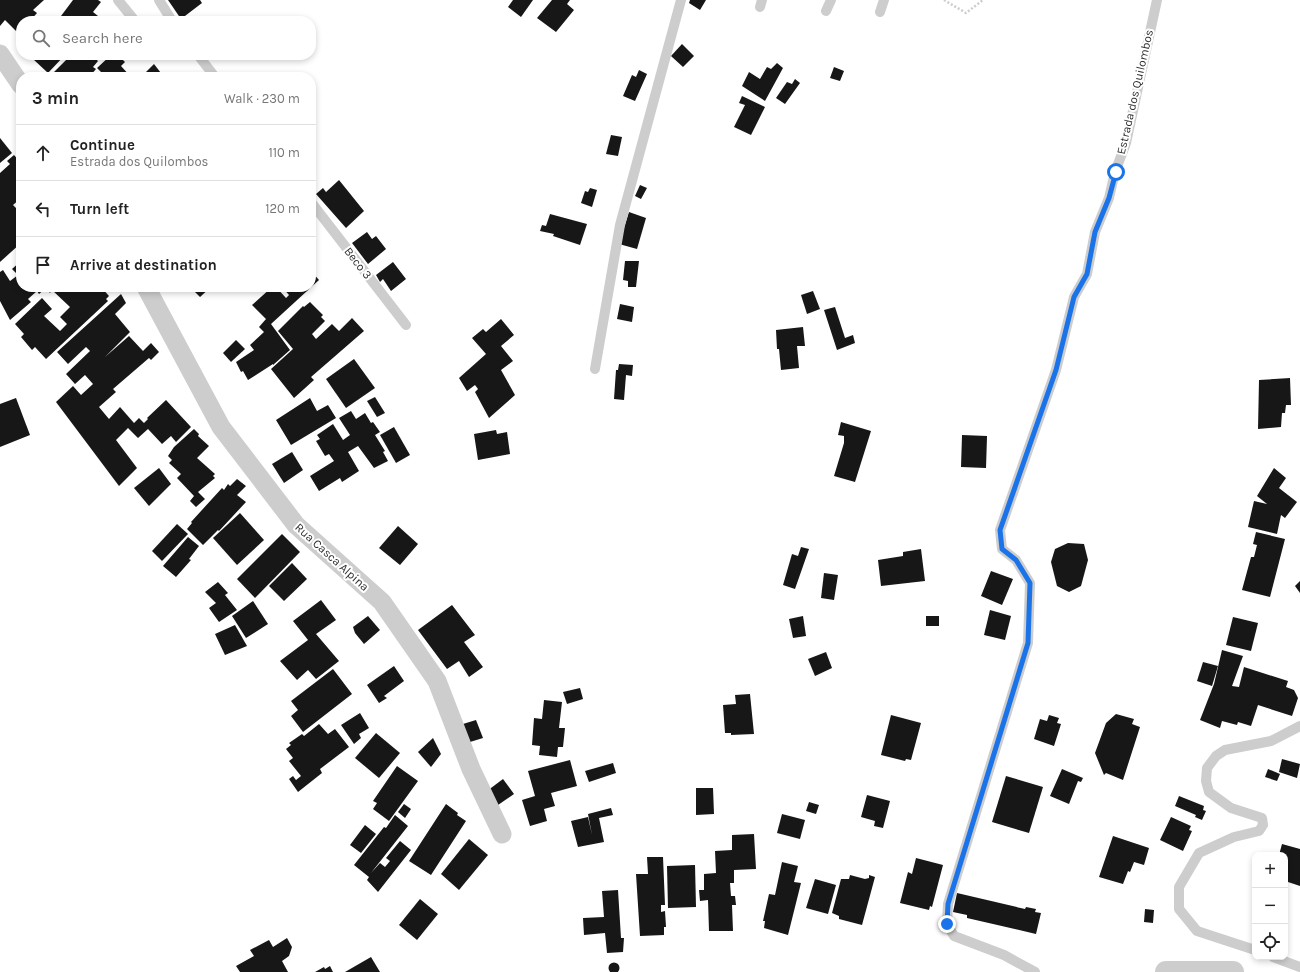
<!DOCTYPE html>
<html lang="en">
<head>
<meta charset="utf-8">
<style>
  body { margin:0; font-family:Karla,sans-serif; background:#f2f2f2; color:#222 }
  .controls { position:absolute; right:12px; bottom:12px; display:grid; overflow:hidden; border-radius:8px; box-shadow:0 2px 6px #0003 }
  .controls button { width:36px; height:36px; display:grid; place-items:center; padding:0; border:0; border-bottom:1px solid #e0e0e0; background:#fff; color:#222; font:20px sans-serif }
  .stop { position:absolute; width:12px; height:12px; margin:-9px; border:3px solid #1a73e8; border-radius:50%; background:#fff }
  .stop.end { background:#1a73e8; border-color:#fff; box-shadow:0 1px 4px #0008 }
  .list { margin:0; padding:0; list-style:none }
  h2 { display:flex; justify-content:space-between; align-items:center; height:52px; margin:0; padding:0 16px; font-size:17px }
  h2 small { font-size:13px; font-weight:400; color:#767676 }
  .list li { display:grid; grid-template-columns:26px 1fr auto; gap:12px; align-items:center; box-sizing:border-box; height:56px; padding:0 16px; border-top:1px solid #e0e0e0 }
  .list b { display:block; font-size:15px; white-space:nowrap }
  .list p { margin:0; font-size:13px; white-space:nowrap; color:#767676 }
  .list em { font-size:13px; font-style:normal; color:#767676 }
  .icon { flex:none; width:22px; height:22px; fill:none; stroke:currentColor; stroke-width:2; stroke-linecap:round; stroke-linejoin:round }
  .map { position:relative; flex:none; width:1300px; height:972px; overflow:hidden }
  .search { position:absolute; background:#fff; box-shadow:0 2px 6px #0003; left:16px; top:16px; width:300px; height:44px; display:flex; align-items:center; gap:10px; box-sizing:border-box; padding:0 14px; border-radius:16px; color:#767676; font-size:15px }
  .panel { position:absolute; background:#fff; box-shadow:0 2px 6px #0003; left:16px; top:72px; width:300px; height:220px; border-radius:16px }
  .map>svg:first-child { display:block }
</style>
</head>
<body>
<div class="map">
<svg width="1300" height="972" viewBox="0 0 1300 972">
  <rect width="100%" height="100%" fill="#fff"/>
  <g fill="#171717">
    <path d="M 0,0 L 44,0 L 33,10 L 37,13 L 30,21 L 21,21 L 21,36 L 5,20 L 0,26 Z"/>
    <path d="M 73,0 L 98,0 L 101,2 L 93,12 L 98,16 L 94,21 L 67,21 L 61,16 Z"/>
    <path d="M 168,0 L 200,0 L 202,3 L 181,19 Z"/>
    <path d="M 513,0 L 533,0 L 521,17 L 508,7 Z"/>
    <path d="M 552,0 L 570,0 L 567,4 L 574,10 L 556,32 L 537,18 Z"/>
    <path d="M 690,0 L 706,0 L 700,10 L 689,3 Z"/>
    <path d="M 682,44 L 694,56 L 683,67 L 671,56 Z"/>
    <path d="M 38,55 L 65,55 L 48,73 L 33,59 Z"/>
    <path d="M 65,55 L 92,55 L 98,61 L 93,67 L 96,69 L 90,76 L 87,72 L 82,77 L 58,77 L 54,72 L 68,58 Z"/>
    <path d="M 111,55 L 118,55 L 125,62 L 121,66 L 131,77 L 97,77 L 101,72 L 97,68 Z"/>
    <path d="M 777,63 L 783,68 L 765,101 L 742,86 L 749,72 L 760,79 L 767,67 L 771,69 Z"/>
    <path d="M 154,64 L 164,77 L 141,77 Z"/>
    <path d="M 834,67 L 844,71 L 840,81 L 830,78 Z"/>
    <path d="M 639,70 L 647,74 L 635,101 L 623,96 L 632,75 L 636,77 Z"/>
    <path d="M 795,79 L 800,83 L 785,104 L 776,98 L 787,82 L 792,84 Z"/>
    <path d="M 742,96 L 765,107 L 751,135 L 734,127 L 745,105 L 739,103 Z"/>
    <path d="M 611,135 L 622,137 L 618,156 L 606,154 Z"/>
    <path d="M 0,138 L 12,153 L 0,163 Z"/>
    <path d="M 14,155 L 21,163 L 21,198 L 13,205 L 18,210 L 21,207 L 21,243 L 0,262 L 0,173 L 10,164 L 7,161 Z"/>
    <path d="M 339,180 L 364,211 L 346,228 L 316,194 L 323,188 L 326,192 Z"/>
    <path d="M 640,185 L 647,188 L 641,199 L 635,196 Z"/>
    <path d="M 590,188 L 597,190 L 592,207 L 581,203 L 585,191 L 588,192 Z"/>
    <path d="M 629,212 L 646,218 L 637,249 L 619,244 Z"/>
    <path d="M 550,214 L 587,224 L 580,245 L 553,236 L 554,234 L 540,231 L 542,225 L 546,226 Z"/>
    <path d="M 367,232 L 372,239 L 376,236 L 386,249 L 368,264 L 352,243 Z"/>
    <path d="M 21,261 L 21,287 L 101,287 L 109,296 L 106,299 L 108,301 L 46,359 L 35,347 L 32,350 L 21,337 L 24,334 L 15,324 L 42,298 L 52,309 L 44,316 L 60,331 L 67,324 L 60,317 L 70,307 L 52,290 L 50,293 L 46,288 L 39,294 L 37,291 L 28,299 L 31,302 L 10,320 L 0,301 L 0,272 L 3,270 L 10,281 L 18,275 L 12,269 Z"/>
    <path d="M 625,261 L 639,261 L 636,287 L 628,287 L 628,281 L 623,280 Z"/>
    <path d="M 393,262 L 406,279 L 391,291 L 383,279 L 380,282 L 376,275 Z"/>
    <path d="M 311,271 L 319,280 L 271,324 L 290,350 L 273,365 L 273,364 L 248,380 L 243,371 L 241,372 L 236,362 L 254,350 L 250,345 L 264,332 L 259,327 L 266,319 L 252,305 L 272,287 L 276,287 L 286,298 L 289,295 L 282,287 L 311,287 Z"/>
    <path d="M 186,287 L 211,287 L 200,297 L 192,289 L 190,292 Z"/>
    <path d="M 813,291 L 820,309 L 807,314 L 801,295 Z"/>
    <path d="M 121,294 L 126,303 L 115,314 L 130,332 L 105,357 L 129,336 L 143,351 L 151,343 L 159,352 L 151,360 L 149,358 L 113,389 L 116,392 L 99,407 L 109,419 L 120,407 L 134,423 L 139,418 L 144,423 L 148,419 L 147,418 L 166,400 L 191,427 L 176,442 L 171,436 L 162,444 L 148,429 L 138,438 L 128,428 L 116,440 L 137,468 L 119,486 L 56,402 L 73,386 L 81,395 L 93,384 L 85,375 L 75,384 L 66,374 L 90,351 L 86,347 L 68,364 L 57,352 Z"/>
    <path d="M 310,302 L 323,315 L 321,317 L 325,321 L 312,334 L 316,339 L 332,324 L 339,331 L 352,318 L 364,331 L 311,377 L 314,380 L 294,398 L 271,369 L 293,349 L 278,331 L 303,306 L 304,307 Z"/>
    <path d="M 620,304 L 634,307 L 632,322 L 617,319 Z"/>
    <path d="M 835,307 L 845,338 L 853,335 L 855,343 L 837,350 L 824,310 Z"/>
    <path d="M 501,319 L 514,335 L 501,346 L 513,361 L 501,370 L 515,395 L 489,418 L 475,392 L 478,389 L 475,385 L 467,391 L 459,378 L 486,354 L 472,338 L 483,329 L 486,332 Z"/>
    <path d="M 803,327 L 805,346 L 797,346 L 799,368 L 781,370 L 779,349 L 777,349 L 776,330 Z"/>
    <path d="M 236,340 L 245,349 L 231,362 L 223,353 Z"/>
    <path d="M 354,359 L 375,388 L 346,408 L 326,379 Z"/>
    <path d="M 619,364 L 633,365 L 632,376 L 626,375 L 624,400 L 614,399 L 616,370 L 618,370 Z"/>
    <path d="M 1290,378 L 1291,405 L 1286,405 L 1285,413 L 1282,413 L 1281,427 L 1258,429 L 1259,380 Z"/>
    <path d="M 375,397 L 385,413 L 377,417 L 367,401 Z"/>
    <path d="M 16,398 L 30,435 L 0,447 L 0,404 Z"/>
    <path d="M 310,398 L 317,411 L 328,405 L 336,418 L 291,445 L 276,420 Z"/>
    <path d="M 351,411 L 356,419 L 365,413 L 371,423 L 373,422 L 380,432 L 375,435 L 385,451 L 383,452 L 388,461 L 374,468 L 358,446 L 348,452 L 359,471 L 342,482 L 340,478 L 319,491 L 310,476 L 334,461 L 329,454 L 325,456 L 316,441 L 320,439 L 317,435 L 333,424 L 343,440 L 350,435 L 339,418 Z"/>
    <path d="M 841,422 L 871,431 L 855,482 L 834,476 L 844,443 L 844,436 L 838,435 Z"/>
    <path d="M 394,427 L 410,455 L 396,463 L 380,435 Z"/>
    <path d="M 194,429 L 199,434 L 198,436 L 209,446 L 197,458 L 215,474 L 213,476 L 215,478 L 198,492 L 205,499 L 196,507 L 190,501 L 194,496 L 177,478 L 181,474 L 169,463 L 172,460 L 168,456 L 174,447 Z"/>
    <path d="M 496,430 L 497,434 L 507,432 L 510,454 L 478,460 L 474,434 Z"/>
    <path d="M 962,435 L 987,436 L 986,468 L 961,467 Z"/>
    <path d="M 292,452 L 303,470 L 284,483 L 272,464 Z"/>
    <path d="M 159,468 L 171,484 L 149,506 L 134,488 Z"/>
    <path d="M 1274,468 L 1286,478 L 1279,488 L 1297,502 L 1285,518 L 1281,515 L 1277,534 L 1248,527 L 1254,501 L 1267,504 L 1257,496 Z"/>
    <path d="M 237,479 L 246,486 L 237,495 L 246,502 L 219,531 L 218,530 L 203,545 L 187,529 L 192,523 L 191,522 L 222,488 L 224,490 L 228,484 L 230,486 Z"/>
    <path d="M 240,513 L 264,540 L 237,565 L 213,538 Z"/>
    <path d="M 177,524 L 188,534 L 162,561 L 152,551 Z"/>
    <path d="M 398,526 L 418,544 L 400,565 L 379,548 Z"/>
    <path d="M 1256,532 L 1285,539 L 1270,597 L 1242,590 L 1251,557 L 1254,557 L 1257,545 L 1253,544 Z"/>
    <path d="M 282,534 L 300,552 L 255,598 L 237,579 Z"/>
    <path d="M 188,537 L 199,546 L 189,559 L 191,560 L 176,577 L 163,566 Z"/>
    <path d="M 1068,543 L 1084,544 L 1088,560 L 1081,586 L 1069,592 L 1057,586 L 1051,562 L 1055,549 Z"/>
    <path d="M 801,547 L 809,549 L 795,589 L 783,585 L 792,554 L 798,556 Z"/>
    <path d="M 921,549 L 925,581 L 881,586 L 878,560 L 903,556 L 903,552 Z"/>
    <path d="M 292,563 L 307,579 L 284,601 L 269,586 Z"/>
    <path d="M 991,571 L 1013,579 L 1002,605 L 981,596 Z"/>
    <path d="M 824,573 L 838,575 L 834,600 L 821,598 Z"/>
    <path d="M 1300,581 L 1300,593 L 1295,586 Z"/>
    <path d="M 218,582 L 228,593 L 225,595 L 237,610 L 219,622 L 209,608 L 216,603 L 205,592 Z"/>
    <path d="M 321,600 L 336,620 L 316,634 L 339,661 L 316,679 L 308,670 L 297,680 L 280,661 L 308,640 L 293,621 Z"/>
    <path d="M 253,601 L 268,624 L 246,638 L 232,616 Z"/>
    <path d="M 452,605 L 475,635 L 464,642 L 483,667 L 469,677 L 459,661 L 447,669 L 418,630 Z"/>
    <path d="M 990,610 L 1011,616 L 1005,640 L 984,635 Z"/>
    <path d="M 368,616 L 380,630 L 364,644 L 355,633 L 353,627 Z"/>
    <path d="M 803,616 L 806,636 L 793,638 L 789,619 Z"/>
    <rect x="926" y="616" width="13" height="10"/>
    <path d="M 1233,617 L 1258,623 L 1251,651 L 1226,645 Z"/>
    <path d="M 235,625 L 247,646 L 225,655 L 215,634 Z"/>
    <path d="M 1222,650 L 1243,656 L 1232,686 L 1239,687 L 1244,667 L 1288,681 L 1286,687 L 1294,690 L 1298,698 L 1292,716 L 1258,705 L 1251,726 L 1238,722 L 1237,725 L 1222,721 L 1220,728 L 1200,720 L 1214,684 Z"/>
    <path d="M 826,652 L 832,668 L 815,676 L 808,659 Z"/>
    <path d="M 1203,662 L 1218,666 L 1212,686 L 1197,681 Z"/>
    <path d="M 394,666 L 404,681 L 384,696 L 387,698 L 379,703 L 367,685 Z"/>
    <path d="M 333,669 L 352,694 L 303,732 L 291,716 L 298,710 L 291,701 Z"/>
    <path d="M 580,688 L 583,699 L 567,704 L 563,692 Z"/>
    <path d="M 750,694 L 754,734 L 731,735 L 731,733 L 725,733 L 723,705 L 736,704 L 735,695 Z"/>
    <path d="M 544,700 L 562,702 L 559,728 L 565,728 L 563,747 L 558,747 L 557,757 L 539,755 L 540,746 L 532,745 L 534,718 L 542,719 Z"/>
    <path d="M 360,713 L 369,728 L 359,734 L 361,738 L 354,744 L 341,725 Z"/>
    <path d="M 1116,714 L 1134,719 L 1132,724 L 1140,727 L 1123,780 L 1106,773 L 1104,775 L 1095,753 L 1106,723 Z"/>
    <path d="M 891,715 L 921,723 L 911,760 L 906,759 L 905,761 L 881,755 Z"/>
    <path d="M 1049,715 L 1059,718 L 1057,723 L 1061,724 L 1054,746 L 1034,739 L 1040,719 L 1047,721 Z"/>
    <path d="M 476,720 L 483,738 L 470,742 L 463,724 Z"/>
    <path d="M 319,724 L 328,734 L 335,729 L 349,747 L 320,769 L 322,773 L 298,792 L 289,779 L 293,776 L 296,780 L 301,776 L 289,761 L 293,758 L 286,749 L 291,745 L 289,743 L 302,734 L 304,736 Z"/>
    <path d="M 376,733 L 400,753 L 379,778 L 355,758 Z"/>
    <path d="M 433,738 L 441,754 L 431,767 L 418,752 Z"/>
    <path d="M 1282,759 L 1300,764 L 1297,778 L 1279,772 Z"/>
    <path d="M 570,760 L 577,786 L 551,793 L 555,806 L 544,809 L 547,821 L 530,826 L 522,800 L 535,796 L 528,771 Z"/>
    <path d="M 613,763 L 616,773 L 589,782 L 585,771 Z"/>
    <path d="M 397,766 L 418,781 L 389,821 L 373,809 L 377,803 L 373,801 Z"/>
    <path d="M 1062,769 L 1083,778 L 1081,782 L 1078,781 L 1069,804 L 1050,796 Z"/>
    <path d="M 1268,769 L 1280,774 L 1277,781 L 1265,777 Z"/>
    <path d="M 1006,776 L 1043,787 L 1029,833 L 992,822 Z"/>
    <path d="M 503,779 L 514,794 L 498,805 L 487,791 Z"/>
    <path d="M 696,788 L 713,788 L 714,814 L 696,815 Z"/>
    <path d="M 867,795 L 890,801 L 883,828 L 874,826 L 875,821 L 861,817 Z"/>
    <path d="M 1179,796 L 1204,806 L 1203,810 L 1206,811 L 1202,820 L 1195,817 L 1196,815 L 1175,806 Z"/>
    <path d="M 809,802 L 819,805 L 816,814 L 806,811 Z"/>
    <path d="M 404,804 L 411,809 L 405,818 L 398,812 Z"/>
    <path d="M 446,804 L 458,813 L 457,815 L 466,821 L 431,875 L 409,861 Z"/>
    <path d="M 611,808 L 613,815 L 599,818 L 604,842 L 578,847 L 571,821 L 588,817 L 592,835 L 588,814 Z"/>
    <path d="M 782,814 L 805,820 L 800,839 L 777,833 Z"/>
    <path d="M 395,815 L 408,826 L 371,873 L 380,863 L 385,867 L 390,861 L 386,858 L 400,841 L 411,850 L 378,892 L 367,880 L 369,877 L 354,865 L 384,827 L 386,828 Z"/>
    <path d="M 1171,817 L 1191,826 L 1189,830 L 1192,831 L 1183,851 L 1160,840 Z"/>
    <path d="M 365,825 L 376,834 L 361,853 L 350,845 Z"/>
    <path d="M 754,834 L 756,869 L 734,870 L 734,883 L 730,883 L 731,896 L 735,896 L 736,905 L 732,905 L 733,931 L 709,931 L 708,900 L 700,901 L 699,890 L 704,890 L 704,874 L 716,873 L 715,851 L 732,850 L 732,835 Z"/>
    <path d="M 1113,836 L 1149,848 L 1144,865 L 1134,862 L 1130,872 L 1128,871 L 1123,884 L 1099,877 Z"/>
    <path d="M 469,839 L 488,855 L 459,890 L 441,874 Z"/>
    <path d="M 1282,844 L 1300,849 L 1300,886 L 1285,881 L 1285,855 L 1279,855 Z"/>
    <path d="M 647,857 L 663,857 L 665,905 L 661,905 L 661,912 L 665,911 L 666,927 L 664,927 L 664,935 L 640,936 L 636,874 L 648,874 Z"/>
    <path d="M 916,858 L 943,865 L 932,907 L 930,906 L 929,910 L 900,903 L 908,872 L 912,874 Z"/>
    <path d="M 782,862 L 798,866 L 794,882 L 801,883 L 788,935 L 764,928 L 765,921 L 763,921 L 769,894 L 775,895 Z"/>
    <path d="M 695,865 L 696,907 L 668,908 L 667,866 Z"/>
    <path d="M 850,875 L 865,879 L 869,878 L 869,875 L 875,877 L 862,925 L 839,919 L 839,916 L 832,913 L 841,879 L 849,879 Z"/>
    <path d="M 815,879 L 836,885 L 828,914 L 806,908 Z"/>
    <path d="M 618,890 L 621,938 L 624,938 L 623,952 L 607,953 L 605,933 L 584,935 L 583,918 L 604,917 L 602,891 Z"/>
    <path d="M 957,893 L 1025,909 L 1026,907 L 1036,909 L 1035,912 L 1041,913 L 1036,934 L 967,918 L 967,915 L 953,912 Z"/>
    <path d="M 420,899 L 438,914 L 417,940 L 399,925 Z"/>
    <path d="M 1145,909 L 1154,910 L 1153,923 L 1144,922 Z"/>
    <path d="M 287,938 L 292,947 L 289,956 L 282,961 L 288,972 L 240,972 L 236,966 L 254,956 L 250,950 L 269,940 L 273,947 Z"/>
    <path d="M 371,957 L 380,972 L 345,972 Z"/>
    <circle cx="614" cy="968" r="5.5"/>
    <path d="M 330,966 L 333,972 L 315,972 L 324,967 L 325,969 Z"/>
  </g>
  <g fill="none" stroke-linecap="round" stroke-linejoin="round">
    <path stroke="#cdcdcd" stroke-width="2.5" stroke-dasharray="2 2" stroke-linecap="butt" d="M 944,0 L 966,13 L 983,0"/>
    <g stroke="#cdcdcd" stroke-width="10">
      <path d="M 118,0 L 135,21"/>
      <path d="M 159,0 L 172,21"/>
      <path d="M 760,7 L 762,0"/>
      <path d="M 826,11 L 831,0"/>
      <path d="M 880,12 L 884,0"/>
      <path d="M 198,55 L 215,77"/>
      <path d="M 311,202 L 406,325"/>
      <path d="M 595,369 L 620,225 L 681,0"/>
      <path d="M 1255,950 L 1197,931 L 1179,909 L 1179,887 L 1199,853 L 1234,837 L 1259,831 L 1263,825 L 1262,818 L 1231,808 L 1209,792 L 1206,781 L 1207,768 L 1216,756 L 1225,750 L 1271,741 L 1300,726"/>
      <path d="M 1273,957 L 1300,967"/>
      <path d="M 1035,972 L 1004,955 L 954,936 L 947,924 L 948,904 L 1028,643 L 1030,583 L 1016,560 L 1002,549 L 1000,530 L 1056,370 L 1074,297 L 1087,274 L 1095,232 L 1109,198 L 1115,172 L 1126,143 L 1157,0"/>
    </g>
    <g stroke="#cdcdcd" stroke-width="19">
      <path d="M 0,54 L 21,85"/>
      <path d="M 146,287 L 221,427 L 296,525 L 382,602 L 437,681 L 471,769 L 502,834"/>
    </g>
    <path stroke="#cdcdcd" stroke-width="22" d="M 1166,972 L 1233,972"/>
  </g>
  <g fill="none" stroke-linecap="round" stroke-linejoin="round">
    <path stroke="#1a73e8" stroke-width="5" d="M 947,924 L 948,904 L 1028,643 L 1030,583 L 1016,560 L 1002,549 L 1000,530 L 1056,370 L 1074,297 L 1087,274 L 1095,232 L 1109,198 L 1116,172"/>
  </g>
  <g text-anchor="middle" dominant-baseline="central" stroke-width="4" stroke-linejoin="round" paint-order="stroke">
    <g font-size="12" fill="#303030" stroke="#fff">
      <text transform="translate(1135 92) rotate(-77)">Estrada dos Quilombos</text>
      <text transform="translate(358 263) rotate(52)">Beco 3</text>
      <text transform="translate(332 557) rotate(42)">Rua Casca Alpina</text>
    </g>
  </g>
</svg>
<div class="controls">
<button>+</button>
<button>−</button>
<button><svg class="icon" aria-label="locate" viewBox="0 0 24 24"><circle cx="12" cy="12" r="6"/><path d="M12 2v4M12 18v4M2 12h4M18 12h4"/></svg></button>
</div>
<div class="stop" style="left:1116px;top:172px"></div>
<div class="stop end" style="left:947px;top:924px"></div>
<div class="search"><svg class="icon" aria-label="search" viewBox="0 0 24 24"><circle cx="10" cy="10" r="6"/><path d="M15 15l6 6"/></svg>Search here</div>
<section class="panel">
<h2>3 min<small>Walk · 230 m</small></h2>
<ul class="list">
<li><svg class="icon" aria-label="ahead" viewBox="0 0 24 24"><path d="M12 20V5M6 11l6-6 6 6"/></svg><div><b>Continue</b><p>Estrada dos Quilombos</p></div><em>110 m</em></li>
<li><svg class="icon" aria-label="left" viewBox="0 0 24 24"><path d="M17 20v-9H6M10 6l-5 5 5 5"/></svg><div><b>Turn left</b></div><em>120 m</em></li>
<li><svg class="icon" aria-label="arrive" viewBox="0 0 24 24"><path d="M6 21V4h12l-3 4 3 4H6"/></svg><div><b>Arrive at destination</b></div></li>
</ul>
</section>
</div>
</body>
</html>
